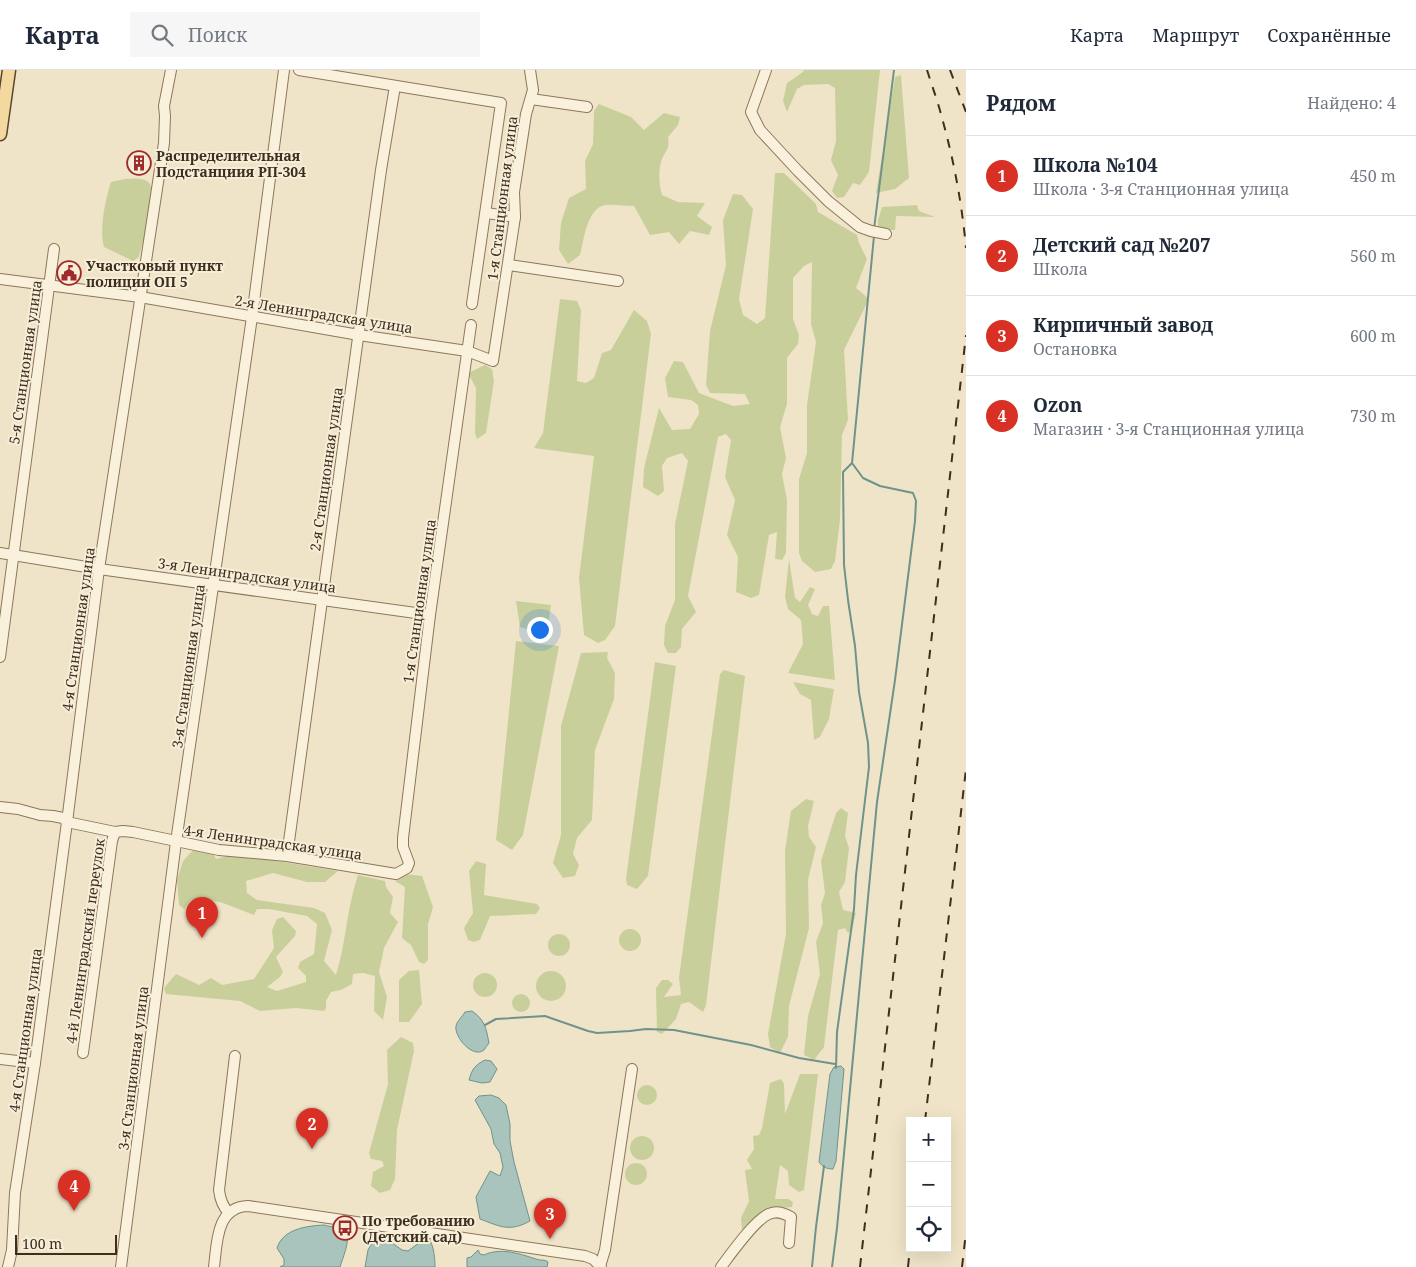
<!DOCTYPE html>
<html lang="ru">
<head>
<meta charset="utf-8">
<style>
  body { margin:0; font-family:"Noto Serif",serif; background:#f6f6f7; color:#1f2937 }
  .controls { position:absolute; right:15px; bottom:15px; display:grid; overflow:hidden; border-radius:0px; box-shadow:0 5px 20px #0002 }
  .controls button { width:45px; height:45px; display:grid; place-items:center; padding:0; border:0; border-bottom:1px solid #e0e1e3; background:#fff; color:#1f2937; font:25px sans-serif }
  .scale { position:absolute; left:15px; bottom:12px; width:102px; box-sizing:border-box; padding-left:5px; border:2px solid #3d2e20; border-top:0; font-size:14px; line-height:18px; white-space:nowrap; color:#3d2e20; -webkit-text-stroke:4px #f7eed8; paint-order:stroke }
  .you { position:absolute; left:539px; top:559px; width:18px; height:18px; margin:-12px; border:4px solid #fff; border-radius:50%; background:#1a73e8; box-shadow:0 0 0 8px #1a73e833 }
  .badge { display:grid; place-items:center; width:32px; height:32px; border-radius:50%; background:#d93025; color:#fff; font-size:16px; font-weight:700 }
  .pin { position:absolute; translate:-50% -41px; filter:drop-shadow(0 1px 2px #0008) }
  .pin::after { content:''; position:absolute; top:26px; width:18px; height:15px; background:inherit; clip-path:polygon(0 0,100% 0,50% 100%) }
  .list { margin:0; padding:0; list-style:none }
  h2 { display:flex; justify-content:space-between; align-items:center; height:65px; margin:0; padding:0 20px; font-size:21px }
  h2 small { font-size:16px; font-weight:400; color:#747a83 }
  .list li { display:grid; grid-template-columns:32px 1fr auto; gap:15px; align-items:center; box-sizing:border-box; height:80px; padding:0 20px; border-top:1px solid #e0e1e3 }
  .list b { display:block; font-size:19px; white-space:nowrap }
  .list p { margin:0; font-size:16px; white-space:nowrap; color:#747a83 }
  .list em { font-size:16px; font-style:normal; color:#747a83 }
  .icon { flex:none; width:28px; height:28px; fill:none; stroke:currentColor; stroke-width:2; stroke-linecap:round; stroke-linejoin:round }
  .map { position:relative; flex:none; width:966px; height:1197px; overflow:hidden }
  header { display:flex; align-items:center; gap:30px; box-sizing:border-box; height:70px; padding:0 25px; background:#fff; border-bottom:1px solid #e0e1e3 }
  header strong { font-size:24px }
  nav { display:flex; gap:28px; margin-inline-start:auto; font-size:18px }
  .search { width:350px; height:45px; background:#f6f6f7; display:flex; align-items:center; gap:12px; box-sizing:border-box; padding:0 18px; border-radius:0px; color:#747a83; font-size:19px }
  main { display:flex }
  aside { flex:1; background:#fff }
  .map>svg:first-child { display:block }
</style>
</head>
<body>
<header>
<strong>Карта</strong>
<div class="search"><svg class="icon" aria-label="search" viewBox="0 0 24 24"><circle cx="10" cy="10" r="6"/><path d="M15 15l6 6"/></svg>Поиск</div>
<nav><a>Карта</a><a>Маршрут</a><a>Сохранённые</a></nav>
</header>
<main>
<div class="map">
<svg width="966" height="1197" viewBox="0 0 966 1197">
  <rect width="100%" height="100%" fill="#f0e4c8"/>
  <g fill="#c9cf9b">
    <path d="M 804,0 L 880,0 L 869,102 L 860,115 L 853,113 L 844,127 L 837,128 L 832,121 L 838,105 L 831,90 L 836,71 L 835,18 L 828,14 L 804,15 L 797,19 L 787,42 L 783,31 L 787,13 L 803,2 Z"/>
    <path d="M 901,5 L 909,108 L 895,119 L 876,123 L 895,7 Z"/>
    <path d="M 599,34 L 631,47 L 644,60 L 664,43 L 680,47 L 678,55 L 668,67 C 670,80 666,79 662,89 C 658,98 659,116 662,125 L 678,132 L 705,133 L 697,146 L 712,157 L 709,165 L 690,161 L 679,174 L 669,162 L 650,165 L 634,136 C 625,136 615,134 606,135 C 587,137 584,170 580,185 L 568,194 L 559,180 L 561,153 L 569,128 L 586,119 L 585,91 L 593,74 L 594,41 Z"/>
    <path d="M 775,103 L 784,103 L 816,134 L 818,142 L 857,165 L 859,173 L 867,189 L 856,218 L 869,229 L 844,280 L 848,350 L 842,365 L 840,450 L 835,491 L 831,499 L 815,502 L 802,491 L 799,483 L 799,409 L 807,383 L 807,335 L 816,272 L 811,254 L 812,192 L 804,196 L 793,208 L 793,249 L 799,265 L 798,274 L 787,288 L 787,334 L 780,357 L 786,388 L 782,404 L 787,430 L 786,483 L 782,490 L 775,489 L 777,462 L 769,465 L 759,525 L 751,528 L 736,522 L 738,487 L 727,465 L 735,430 L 725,407 L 731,370 L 726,364 L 718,367 L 688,526 L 696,542 L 682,559 L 681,577 L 676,583 L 668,583 L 664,575 L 665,556 L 675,530 L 675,454 L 688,391 L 682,383 L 667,388 L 662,396 L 664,421 L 658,426 L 643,417 L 644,398 L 659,338 L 672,360 L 690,359 L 699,344 L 698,335 L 691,330 L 668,327 L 665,308 L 674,291 L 683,292 L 699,323 L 733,336 L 750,334 L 745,324 L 710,323 L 706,315 L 710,261 L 726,195 L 723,150 L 733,124 L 742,125 L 753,139 L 739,229 L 743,245 L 757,254 L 765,248 Z"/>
    <path d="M 125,109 C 132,109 142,107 148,112 C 161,122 142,172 139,187 L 133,191 L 104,177 C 99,162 105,131 110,115 L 111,112 Z"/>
    <path d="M 917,135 L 919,141 L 935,147 L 896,146 L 895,160 L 878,160 L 878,150 L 882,137 Z"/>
    <path d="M 560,229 L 577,231 L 581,240 L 577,311 L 586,313 L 594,308 L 602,283 L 611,280 L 634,240 L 647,251 L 651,264 L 615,556 L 605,570 L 598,573 L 584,565 L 579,508 L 594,386 L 534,378 L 543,363 Z"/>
    <path d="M 485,295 L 492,299 L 494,311 L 486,363 L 477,369 L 475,363 L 476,318 L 468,303 Z"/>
    <path d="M 789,489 L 795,528 L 800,532 L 810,517 L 815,519 L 808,535 L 812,544 L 818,546 L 823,536 L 829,536 L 835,610 L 788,603 L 803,574 L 801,550 L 788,539 L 785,527 Z"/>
    <path d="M 516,531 L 551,535 L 548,554 L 535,562 L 520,557 Z"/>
    <path d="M 516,571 L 559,576 L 523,765 L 512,780 L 496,770 Z"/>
    <path d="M 608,582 L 607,588 L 615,603 L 614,629 L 595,680 L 592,750 L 577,768 L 573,784 L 579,795 L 575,806 L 563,808 L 553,793 L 561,765 L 561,656 L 581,583 Z"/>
    <path d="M 655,592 L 676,596 L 648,806 L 637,819 L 627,815 L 626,809 Z"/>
    <path d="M 724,600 L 745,606 L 706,935 L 703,942 L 689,932 L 681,934 L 676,949 L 662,964 L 657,962 L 656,918 L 662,910 L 668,910 L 673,914 L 664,927 L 681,925 L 679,908 L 720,604 Z"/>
    <path d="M 793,612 L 834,619 L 829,649 L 820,667 L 814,670 L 811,630 L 800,624 Z"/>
    <path d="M 806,729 L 814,731 L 808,756 L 809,767 L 816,777 L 808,810 L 809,858 L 789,936 L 788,967 L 780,983 L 770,977 L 768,964 L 786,864 L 785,781 L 791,741 Z"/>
    <path d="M 841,738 L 848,743 L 845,766 L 849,778 L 845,812 L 839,822 L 843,840 L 856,843 L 852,859 L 848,863 L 845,858 L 838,860 L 824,977 L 814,990 L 804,985 L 808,946 L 820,904 L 816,872 L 823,853 L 821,835 L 825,823 L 821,791 L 836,743 Z"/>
    <path d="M 192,781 L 212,781 L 216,789 L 235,784 L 338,801 L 325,812 L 307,812 L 273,803 L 246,811 L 247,823 L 257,830 L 314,838 L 325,843 L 332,860 L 324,891 L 336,905 C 346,873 347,837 358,805 L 385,811 L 386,817 L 393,827 L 390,843 L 398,852 L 384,878 L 379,902 L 387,927 L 383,950 L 374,941 L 375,906 L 363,903 L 353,904 L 352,914 L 341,920 L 331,922 L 326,931 L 326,938 L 324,941 L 296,938 L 260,941 L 240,931 L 166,924 L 164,918 L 176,904 L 199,915 L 211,908 L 222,915 L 254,909 L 274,878 L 272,860 L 277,849 L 283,847 L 296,861 L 295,866 L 276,887 L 283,902 L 280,907 L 267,917 L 277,921 L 306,912 L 306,906 L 298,898 L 300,892 L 314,884 L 317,854 L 307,846 L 269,839 L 257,839 L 254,845 L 223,833 L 199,827 L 190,831 L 184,839 L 179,835 L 177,810 L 183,791 Z"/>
    <path d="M 476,791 L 486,794 L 484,825 L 537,834 L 540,838 L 536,844 L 490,846 L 480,870 L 474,872 L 468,870 L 464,858 L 473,843 L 469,801 Z"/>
    <path d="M 405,804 L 422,806 L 433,837 L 428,854 L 428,890 L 424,894 L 419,892 L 411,875 L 402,868 L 405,817 L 395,811 Z"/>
    <circle cx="630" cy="870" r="11"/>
    <circle cx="559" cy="875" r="11"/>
    <path d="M 419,900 L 422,934 L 409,952 L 399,952 L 399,910 L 409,901 Z"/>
    <circle cx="551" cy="916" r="15"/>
    <circle cx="485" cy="915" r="12"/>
    <circle cx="521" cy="933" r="9"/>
    <path d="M 401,967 L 413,973 L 414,981 L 397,1060 L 395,1109 L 390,1120 L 380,1123 L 371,1116 L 373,1102 L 384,1096 L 382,1091 L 371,1089 L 369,1083 L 388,1014 L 387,980 Z"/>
    <path d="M 800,1004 L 818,1004 L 804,1120 L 799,1122 L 789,1115 L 788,1101 L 780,1095 L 775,1129 L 788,1129 L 793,1132 L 792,1137 L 770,1139 L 742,1160 L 741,1148 L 749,1131 L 745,1100 L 752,1099 L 747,1090 L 754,1079 L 753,1066 L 759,1065 L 762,1058 L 770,1013 L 781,1009 L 784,1014 L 785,1044 Z"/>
    <circle cx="647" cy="1025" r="10"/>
    <circle cx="642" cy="1078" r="12"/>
    <circle cx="636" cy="1104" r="11"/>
  </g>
  <g fill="#a9c4bc" stroke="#6f938a">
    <path d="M 472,941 C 485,950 486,958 489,973 C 487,975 486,978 484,980 C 473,989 454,967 456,956 C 457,951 462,947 465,942 Z"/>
    <path d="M 485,990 L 491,991 L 497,999 L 490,1012 L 482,1013 L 469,1010 C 472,999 475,995 485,990 Z"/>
    <path d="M 841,996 L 844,999 L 836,1091 L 833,1099 C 826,1099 823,1097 819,1092 L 830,1004 L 834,997 Z"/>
    <path d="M 491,1025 L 499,1028 L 506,1035 L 510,1054 L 510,1071 L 514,1092 L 530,1151 C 510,1162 501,1157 480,1149 L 476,1127 L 490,1101 L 500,1106 L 503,1097 L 500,1083 L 494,1074 L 491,1059 L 475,1030 L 479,1026 Z"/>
    <path d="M 324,1155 C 330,1157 341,1157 346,1163 C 351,1169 342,1190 340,1197 L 280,1197 L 284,1195 L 284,1189 L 277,1178 C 283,1159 306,1156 324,1155 Z"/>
    <path d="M 381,1165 L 402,1180 L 408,1181 L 423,1170 L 429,1169 C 434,1176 435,1189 435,1197 L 365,1197 L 368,1180 L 375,1167 Z"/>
    <path d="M 478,1180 L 480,1184 L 484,1185 C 501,1177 520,1184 536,1189 C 541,1191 544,1189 548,1192 L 547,1197 L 467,1197 L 467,1188 L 471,1187 Z"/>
  </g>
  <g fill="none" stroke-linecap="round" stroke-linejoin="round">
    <g stroke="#6f938a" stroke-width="2">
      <path d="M 874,159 L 894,0"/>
      <path d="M 485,955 L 496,949 L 545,946 L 588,961 L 597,963 L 630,961 L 646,959 L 674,960 L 751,975 L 799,988 L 835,994"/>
      <path d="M 836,998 L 837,962 L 854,839 L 856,805 L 869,697 L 868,673 L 859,622 L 855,576 L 848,530 L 844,495 L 843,402 L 852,393 L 874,166"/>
      <path d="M 812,1197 L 816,1157 L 824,1096"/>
      <path d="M 832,1197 L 837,1158 L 877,732 L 895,610 L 915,451 L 916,431 L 913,423 L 880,416 L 863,408 L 852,393"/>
    </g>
    <g stroke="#8d765c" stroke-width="12">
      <g id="minor">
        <path d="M 299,0 L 501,33 L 472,234"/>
        <path d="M 766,0 L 751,42 L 760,60 L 798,101 L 828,131 L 860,157 L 871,161 L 886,164"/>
        <path d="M 531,29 L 587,37"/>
        <path d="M 486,143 L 515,147"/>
        <path d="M 509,195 L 618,211"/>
        <path d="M 0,209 L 140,227 L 359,265 L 467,281 L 493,291 L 515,147 L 514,122 L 526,44 L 533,20 L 530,0"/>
        <path d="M 0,483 L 99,499 L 430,545"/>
        <path d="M 0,587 L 54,179"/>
        <path d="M 0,737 L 18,739 L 40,745 L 53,746 L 63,748 L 67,752 L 115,762 L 123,761 L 133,762 L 219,780 L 287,786 L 396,804 L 407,798 L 409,793 L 403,777 L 403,768 L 430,545 L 471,255"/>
        <path d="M 287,786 L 381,100 L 395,16"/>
        <path d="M 83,983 L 112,771 L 115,762"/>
        <path d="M 0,989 L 35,993"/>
        <path d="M 229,1143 C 222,1136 220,1129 219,1120 L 235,986"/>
        <path d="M 600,1196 L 605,1180 L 632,999"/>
        <path d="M 8,1197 L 12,1180 L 15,1123 L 35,993 L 67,752 L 99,499 L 164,73 L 165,46 L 164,36 L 171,0"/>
        <path d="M 121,1197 L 176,772 L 252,247 L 284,0"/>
        <path d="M 214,1197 C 217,1173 216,1137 248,1136 L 585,1186 L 593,1189 L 601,1197"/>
        <path d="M 721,1197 C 730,1185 758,1145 772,1143 C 779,1141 785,1144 791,1147 L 789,1173"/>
      </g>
    </g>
    <g stroke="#5b4430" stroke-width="15">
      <path id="major" d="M 0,64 L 9,0"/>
    </g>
    <use href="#minor" stroke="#faf1dc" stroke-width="10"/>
    <use href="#major" stroke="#f3d9a0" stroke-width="12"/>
    <g stroke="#3d2e20" stroke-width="2" stroke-dasharray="9 9" stroke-linecap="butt">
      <path d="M 927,0 C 932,16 938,32 942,48 C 954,91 962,134 966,178"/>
      <path d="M 950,0 L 966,42"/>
      <path d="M 925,1051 L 966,699"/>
      <path d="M 860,1197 L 966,265"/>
      <path d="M 908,1197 L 910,1178"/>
      <path d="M 962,1197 L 966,1162"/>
    </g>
  </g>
  <defs>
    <g id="building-ring" transform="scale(1.25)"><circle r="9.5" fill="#f7eed8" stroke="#9e2a2b" stroke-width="1.5"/><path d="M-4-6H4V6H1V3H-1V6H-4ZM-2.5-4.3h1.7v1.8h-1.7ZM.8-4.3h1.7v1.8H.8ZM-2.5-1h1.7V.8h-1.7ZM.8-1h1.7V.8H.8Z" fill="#9e2a2b"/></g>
    <g id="civic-ring" transform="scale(1.25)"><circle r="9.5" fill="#f7eed8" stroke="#9e2a2b" stroke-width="1.5"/><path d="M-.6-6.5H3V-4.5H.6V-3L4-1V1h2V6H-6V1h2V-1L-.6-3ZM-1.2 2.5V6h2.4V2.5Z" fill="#9e2a2b"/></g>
    <g id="bus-ring" transform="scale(1.25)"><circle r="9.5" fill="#f7eed8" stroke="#9e2a2b" stroke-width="1.5"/><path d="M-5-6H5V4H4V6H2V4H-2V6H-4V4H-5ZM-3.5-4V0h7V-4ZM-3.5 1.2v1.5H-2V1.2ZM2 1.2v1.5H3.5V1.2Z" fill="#9e2a2b"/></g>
  </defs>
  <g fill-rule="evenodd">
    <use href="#building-ring" x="139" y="93"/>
    <use href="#civic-ring" x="69" y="203"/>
    <use href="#bus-ring" x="345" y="1158"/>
  </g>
  <g text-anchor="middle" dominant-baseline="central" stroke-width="4" stroke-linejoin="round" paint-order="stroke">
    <g font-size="14" font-weight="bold" fill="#3d2e20" stroke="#f7eed8" text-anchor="start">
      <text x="156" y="85">Распределительная<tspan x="156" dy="16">Подстанциия РП-304</tspan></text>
      <text x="86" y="195">Участковый пункт<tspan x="86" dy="16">полиции ОП 5</tspan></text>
      <text x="362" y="1150">По требованию<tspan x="362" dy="16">(Детский сад)</tspan></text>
    </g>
    <g font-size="14" fill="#3d2e20" stroke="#f7eed8">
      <text transform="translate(502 128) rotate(-83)">1-я Станционная улица</text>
      <text transform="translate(324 244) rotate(9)">2-я Ленинградская улица</text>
      <text transform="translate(25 292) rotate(-82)">5-я Станционная улица</text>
      <text transform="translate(326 399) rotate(-82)">2-я Станционная улица</text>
      <text transform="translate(247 505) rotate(8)">3-я Ленинградская улица</text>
      <text transform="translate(419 531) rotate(-82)">1-я Станционная улица</text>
      <text transform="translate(78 559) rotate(-82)">4-я Станционная улица</text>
      <text transform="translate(188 596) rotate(-82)">3-я Станционная улица</text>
      <text transform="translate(273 772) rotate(8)">4-я Ленинградская улица</text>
      <text transform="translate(85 871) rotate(-82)">4-й Ленинградский переулок</text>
      <text transform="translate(25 960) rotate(-82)">4-я Станционная улица</text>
      <text transform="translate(133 998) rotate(-83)">3-я Станционная улица</text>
    </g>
  </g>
</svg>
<div class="controls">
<button>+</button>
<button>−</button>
<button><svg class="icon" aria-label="locate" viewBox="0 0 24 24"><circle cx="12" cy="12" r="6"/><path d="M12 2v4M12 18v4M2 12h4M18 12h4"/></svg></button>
</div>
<div class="scale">100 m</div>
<div class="you"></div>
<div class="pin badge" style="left:202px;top:868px">1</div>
<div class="pin badge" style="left:312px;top:1079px">2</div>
<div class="pin badge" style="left:550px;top:1169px">3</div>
<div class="pin badge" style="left:74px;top:1141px">4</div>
</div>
<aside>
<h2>Рядом<small>Найдено: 4</small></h2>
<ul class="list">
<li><span class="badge">1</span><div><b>Школа №104</b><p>Школа · 3-я Станционная улица</p></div><em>450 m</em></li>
<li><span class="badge">2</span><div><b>Детский сад №207</b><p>Школа</p></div><em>560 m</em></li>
<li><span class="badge">3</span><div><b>Кирпичный завод</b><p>Остановка</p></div><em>600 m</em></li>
<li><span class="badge">4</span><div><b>Ozon</b><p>Магазин · 3-я Станционная улица</p></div><em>730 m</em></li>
</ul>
</aside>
</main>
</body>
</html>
